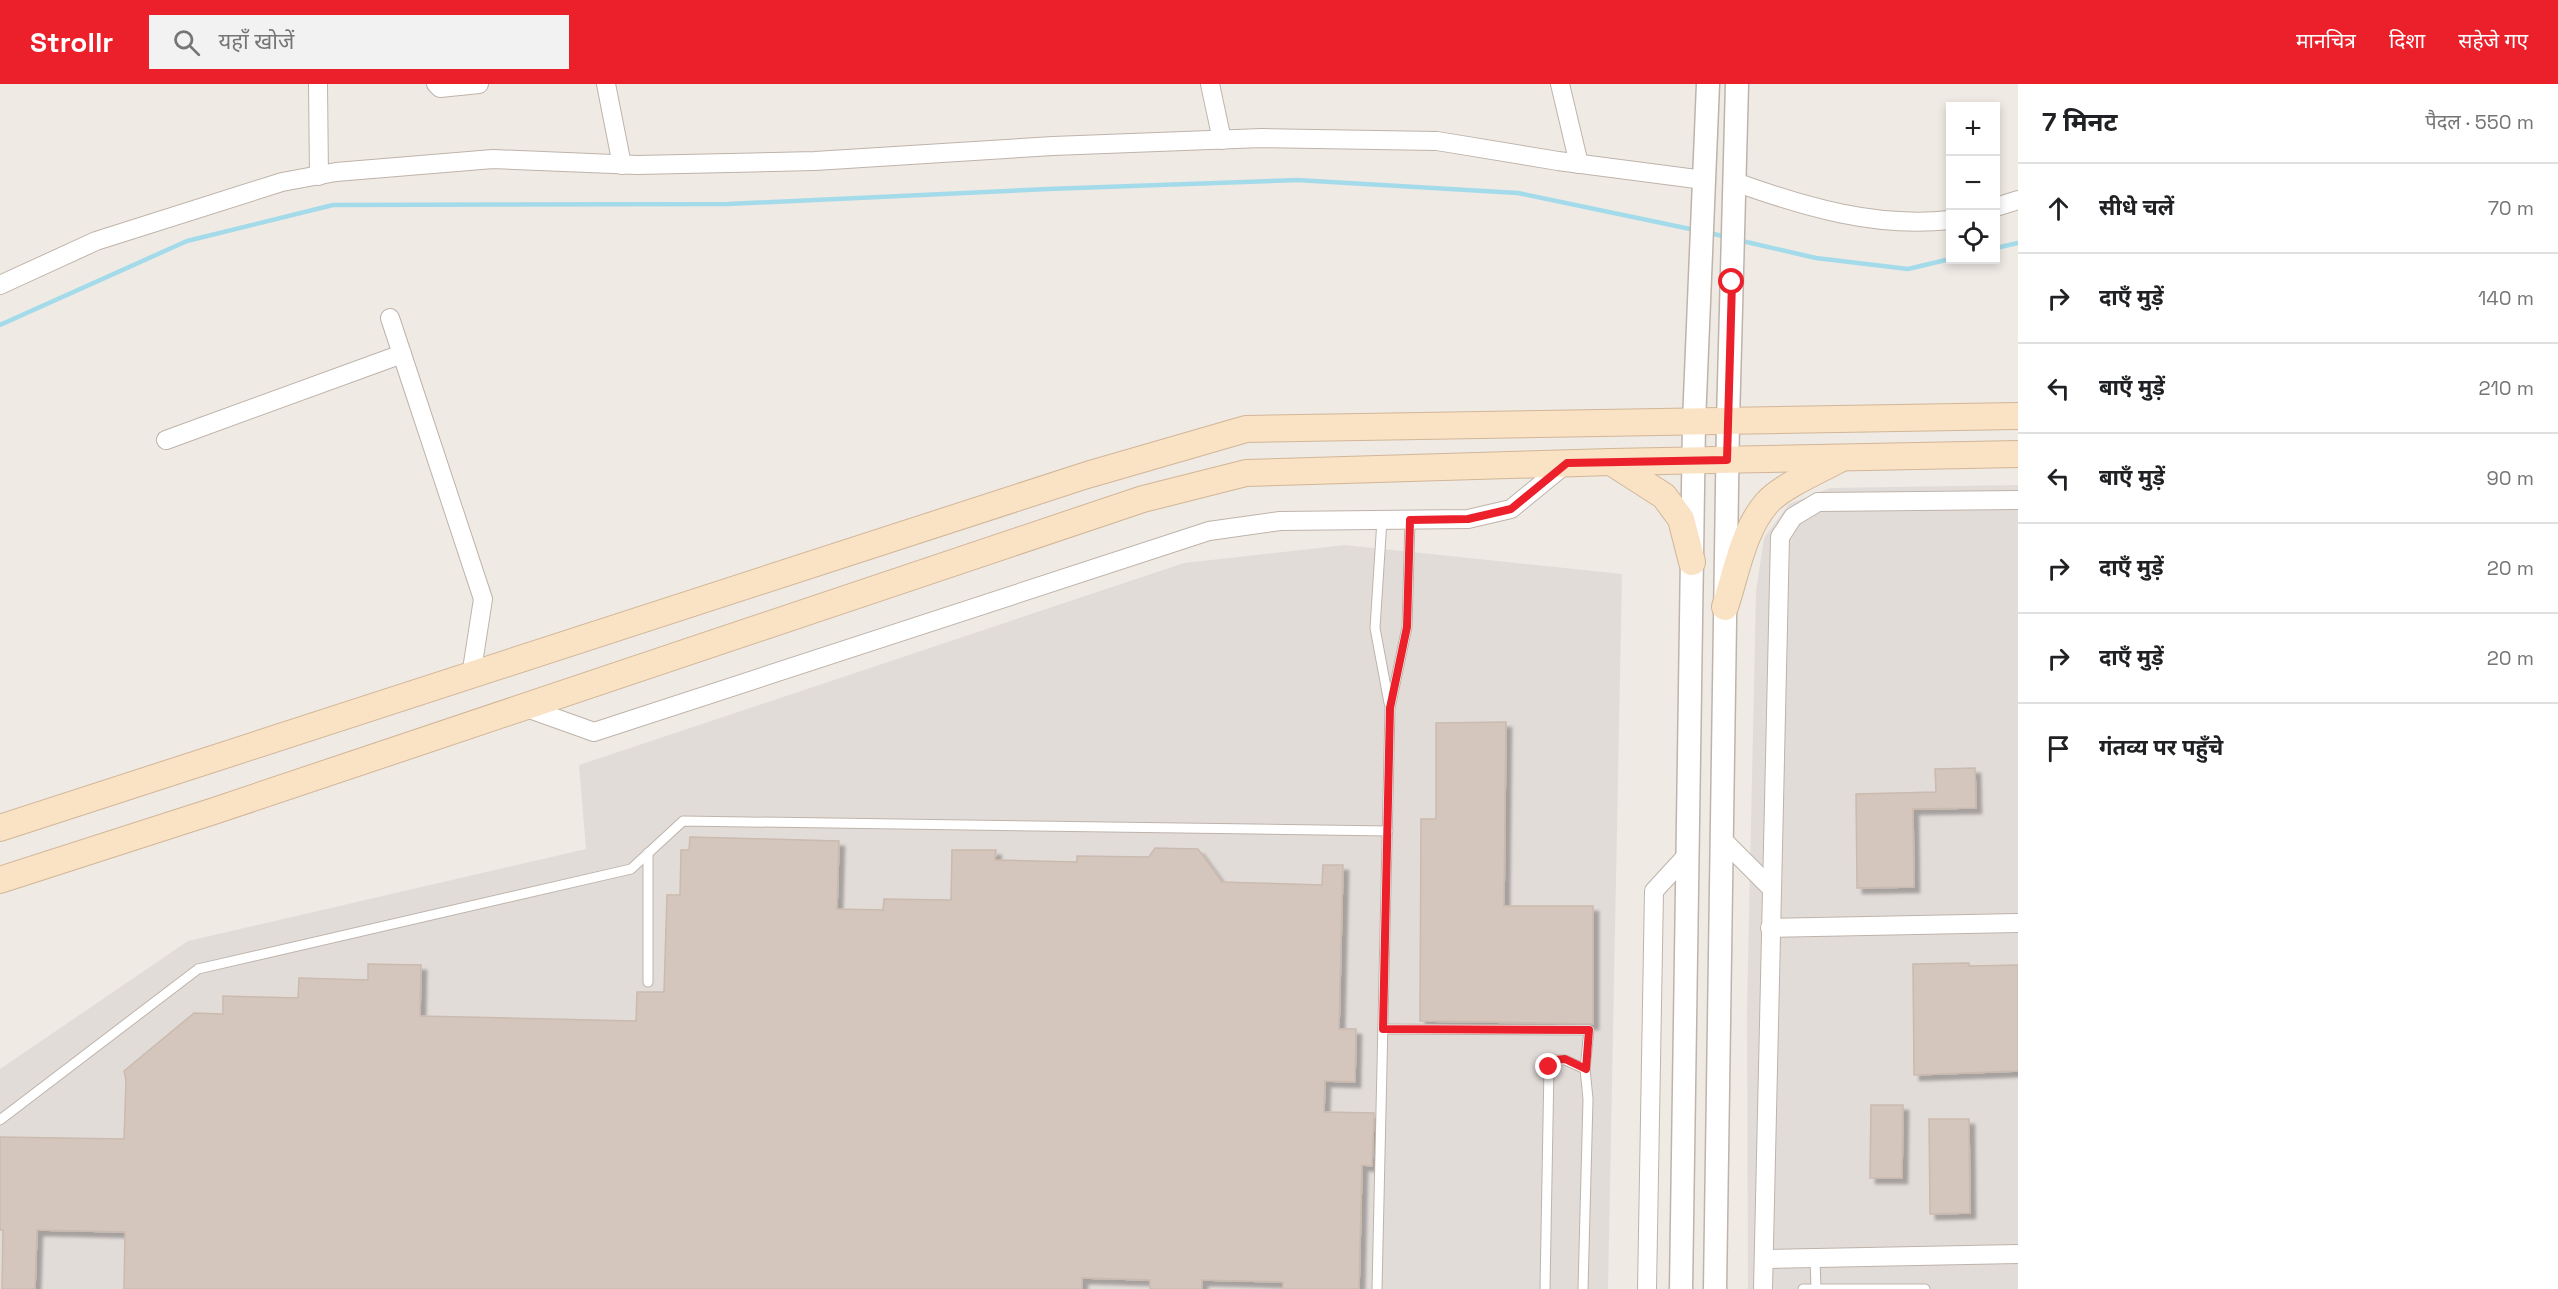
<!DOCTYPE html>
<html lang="hi">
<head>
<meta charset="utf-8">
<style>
  body { margin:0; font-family:"Space Grotesk","Noto Sans Devanagari",sans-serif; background:#f2f2f2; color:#202124 }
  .controls { position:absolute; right:18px; top:18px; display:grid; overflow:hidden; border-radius:0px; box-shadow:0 3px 9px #0003 }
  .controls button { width:54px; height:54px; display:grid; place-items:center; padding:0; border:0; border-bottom:2px solid #e0e0e0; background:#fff; color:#202124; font:30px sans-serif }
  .stop { position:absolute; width:18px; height:18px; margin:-14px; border:4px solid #eb202a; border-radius:50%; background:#fff }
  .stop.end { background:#eb202a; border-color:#fff; box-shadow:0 2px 6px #0008 }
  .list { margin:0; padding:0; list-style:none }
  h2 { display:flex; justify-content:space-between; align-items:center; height:78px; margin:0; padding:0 24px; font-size:26px }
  h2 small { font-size:20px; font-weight:400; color:#757577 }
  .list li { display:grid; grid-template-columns:39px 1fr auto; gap:18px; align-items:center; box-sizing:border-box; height:90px; padding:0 24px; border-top:2px solid #e0e0e0 }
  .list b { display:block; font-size:22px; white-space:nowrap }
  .list em { font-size:20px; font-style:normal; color:#757577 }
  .icon { flex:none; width:33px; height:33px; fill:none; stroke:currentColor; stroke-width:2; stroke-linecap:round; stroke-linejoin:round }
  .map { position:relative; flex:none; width:2018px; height:1205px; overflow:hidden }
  header { display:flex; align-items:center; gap:36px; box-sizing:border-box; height:84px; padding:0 30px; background:#eb202a; color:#fff }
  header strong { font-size:28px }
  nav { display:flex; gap:33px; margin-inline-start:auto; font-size:21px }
  .search { width:420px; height:54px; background:#f2f2f2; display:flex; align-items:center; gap:15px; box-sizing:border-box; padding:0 21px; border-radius:0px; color:#757577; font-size:22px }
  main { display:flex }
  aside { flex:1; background:#fff }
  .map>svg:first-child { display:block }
</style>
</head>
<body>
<header>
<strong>Strollr</strong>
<div class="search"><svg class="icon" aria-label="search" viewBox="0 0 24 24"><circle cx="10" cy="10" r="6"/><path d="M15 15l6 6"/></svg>यहाँ खोजें</div>
<nav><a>मानचित्र</a><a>दिशा</a><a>सहेजे गए</a></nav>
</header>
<main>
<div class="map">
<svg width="2018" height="1205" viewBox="0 0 2018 1205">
  <defs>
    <filter id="shadow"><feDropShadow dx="5.5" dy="5.5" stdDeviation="1.5" flood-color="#0004"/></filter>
  </defs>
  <rect width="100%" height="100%" fill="#f0eae4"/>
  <g fill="#e2dcd9">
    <path d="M 2018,401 L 2018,1205 L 1748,1205 L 1747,925 L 1756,507 L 1764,454 L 1789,420 L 1830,404 Z"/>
    <path d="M 1345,461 L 1622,490 L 1608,1205 L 0,1205 L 0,985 L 188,857 L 586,765 L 579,681 L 1184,479 Z"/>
  </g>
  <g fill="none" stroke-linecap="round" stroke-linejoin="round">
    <g stroke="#a3dbea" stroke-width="4.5">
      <path d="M 1709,149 L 1727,153"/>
      <path d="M 1738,156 L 1816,174 L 1908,185 L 1950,175"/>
      <path d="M 1996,164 L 2018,159"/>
      <path d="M 0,241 L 187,157 L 333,121 L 728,120 L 1048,105 L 1297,96 L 1518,109 L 1695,146"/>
    </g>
  </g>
  <g fill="#d4c6bd" stroke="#cbbaae" stroke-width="1.5" filter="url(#shadow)">
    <path d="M 1506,638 L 1504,822 L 1593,822 L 1593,940 L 1420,937 L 1421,735 L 1436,735 L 1436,639 Z"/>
    <path d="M 1975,684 L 1976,724 L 1913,725 L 1914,803 L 1857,804 L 1856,710 L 1936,708 L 1935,685 Z"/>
    <path d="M 690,753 L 839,757 L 837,825 L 883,826 L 884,815 L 951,816 L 952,766 L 996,766 L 995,776 L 1077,778 L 1077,772 L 1149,773 L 1155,764 L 1198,765 L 1222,798 L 1322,801 L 1323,781 L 1343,781 L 1339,945 L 1356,945 L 1355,998 L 1325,997 L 1324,1028 L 1374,1029 L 1372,1082 L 1362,1081 L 1359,1205 L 1283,1205 L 1283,1198 L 1202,1196 L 1202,1205 L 1150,1205 L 1150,1196 L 1082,1194 L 1082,1205 L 124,1205 L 125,1148 L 37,1146 L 35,1205 L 2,1205 L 3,1146 L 0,1146 L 0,1053 L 124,1055 L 126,996 L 124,987 L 194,929 L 223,930 L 223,912 L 298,914 L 299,894 L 368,896 L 368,880 L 421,881 L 420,932 L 636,937 L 637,908 L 664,908 L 667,811 L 680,811 L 681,766 L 689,766 Z"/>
    <path d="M 1969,879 L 1969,882 L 2018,881 L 2018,987 L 1914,991 L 1913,880 Z"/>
    <path d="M 1871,1021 L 1903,1021 L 1902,1094 L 1870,1094 Z"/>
    <path d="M 1929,1035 L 1969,1035 L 1970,1129 L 1930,1130 Z"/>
  </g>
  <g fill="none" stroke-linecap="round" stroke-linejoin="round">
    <g stroke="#beb3aa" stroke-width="11">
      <g id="service">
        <path d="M 1382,436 L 1375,544 L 1389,619"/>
        <path d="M 648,769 L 648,898"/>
        <path d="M 1383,945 L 1589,946 L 1585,985"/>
        <path d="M 0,1036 L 198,885 L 631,785 L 683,737 L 1388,747"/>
        <path d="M 1377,1205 L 1390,624 L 1407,543 L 1410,436"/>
        <path d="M 1545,1205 L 1549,983 L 1555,976 L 1565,976 L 1585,985 L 1588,1015 L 1583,1205"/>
        <path d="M 1803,1205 L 1816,1205 L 1815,1174"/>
        <path d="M 1816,1205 L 1925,1205"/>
      </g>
    </g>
    <g stroke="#beb3aa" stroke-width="20">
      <g id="minor">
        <path d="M 318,0 L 319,92"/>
        <path d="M 436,0 L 440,4 L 479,0"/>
        <path d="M 606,0 L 622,81"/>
        <path d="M 1210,0 L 1222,56"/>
        <path d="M 1560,0 L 1579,80"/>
        <path d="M 1735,98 C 1805,123 1875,144 1950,136"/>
        <path d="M 1996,123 L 2018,116"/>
        <path d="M 0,201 L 96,157 L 282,98 L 336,88 L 493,75 L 637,81 L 815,77 L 1053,62 L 1262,54 L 1437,57 L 1558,77 L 1704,96"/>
        <path d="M 390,234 L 483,515 L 471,592"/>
        <path d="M 166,356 L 402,270"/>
        <path d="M 524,623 L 594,648 L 1209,447 L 1280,437 L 1468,435 L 1511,425 L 1567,379"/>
        <path d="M 1722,755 L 1771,804"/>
        <path d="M 1770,844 L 2018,839"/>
        <path d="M 1764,1175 L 2018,1170"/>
        <path d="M 1647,1205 L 1654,807 L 1688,770"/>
        <path d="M 1763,1205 L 1780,453 L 1793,433 L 1818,418 L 2018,416"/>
      </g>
    </g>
    <g stroke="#beb3aa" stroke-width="25">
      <g id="tertiary">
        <path d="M 1681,1205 L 1694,338 L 1708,0"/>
        <path d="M 1715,1205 L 1728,337 L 1737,0"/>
      </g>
    </g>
    <g stroke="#d1b698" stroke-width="28">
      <g id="secondary">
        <path d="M 1611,378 L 1664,412 L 1681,435 L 1692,478"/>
        <path d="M 1725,523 C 1736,490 1743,447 1766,420 C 1780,403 1818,387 1838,376"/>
        <path d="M 0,744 L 1087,391 L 1246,345 L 2018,332"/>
        <path d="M 0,796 L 214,727 L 1143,415 L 1246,389 L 1611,378 L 2018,370"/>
      </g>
    </g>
    <use href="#service" stroke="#fff" stroke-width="9"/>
    <use href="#minor" stroke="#fff" stroke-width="18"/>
    <use href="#tertiary" stroke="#fff" stroke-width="22"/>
    <use href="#secondary" stroke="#fae2c4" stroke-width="26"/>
  </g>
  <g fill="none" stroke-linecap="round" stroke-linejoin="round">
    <path stroke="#eb202a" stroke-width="8" d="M 1549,983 L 1555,976 L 1565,975 L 1586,985 L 1589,946 L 1383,945 L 1390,624 L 1407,543 L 1410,436 L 1468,435 L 1511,425 L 1567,379 L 1727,376 L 1732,198"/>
  </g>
</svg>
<div class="controls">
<button>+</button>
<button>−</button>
<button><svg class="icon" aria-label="locate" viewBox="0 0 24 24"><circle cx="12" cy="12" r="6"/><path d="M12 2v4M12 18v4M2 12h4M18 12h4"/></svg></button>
</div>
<div class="stop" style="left:1732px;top:198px"></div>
<div class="stop end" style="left:1549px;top:983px"></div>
</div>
<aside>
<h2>7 मिनट<small>पैदल · 550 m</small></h2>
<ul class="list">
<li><svg class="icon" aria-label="ahead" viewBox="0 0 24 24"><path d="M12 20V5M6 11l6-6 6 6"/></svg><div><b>सीधे चलें</b></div><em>70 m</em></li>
<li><svg class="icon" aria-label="right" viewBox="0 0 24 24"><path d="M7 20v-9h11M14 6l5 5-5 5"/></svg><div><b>दाएँ मुड़ें</b></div><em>140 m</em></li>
<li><svg class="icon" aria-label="left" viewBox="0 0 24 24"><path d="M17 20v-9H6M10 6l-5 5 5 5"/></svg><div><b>बाएँ मुड़ें</b></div><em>210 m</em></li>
<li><svg class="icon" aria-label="left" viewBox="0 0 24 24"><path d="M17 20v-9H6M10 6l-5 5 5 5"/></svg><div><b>बाएँ मुड़ें</b></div><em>90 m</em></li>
<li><svg class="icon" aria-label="right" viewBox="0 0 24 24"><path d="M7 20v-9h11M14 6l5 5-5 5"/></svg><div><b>दाएँ मुड़ें</b></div><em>20 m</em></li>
<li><svg class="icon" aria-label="right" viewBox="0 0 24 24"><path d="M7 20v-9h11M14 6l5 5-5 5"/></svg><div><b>दाएँ मुड़ें</b></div><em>20 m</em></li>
<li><svg class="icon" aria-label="arrive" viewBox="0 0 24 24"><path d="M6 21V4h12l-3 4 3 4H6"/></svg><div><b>गंतव्य पर पहुँचे</b></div></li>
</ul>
</aside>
</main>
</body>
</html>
